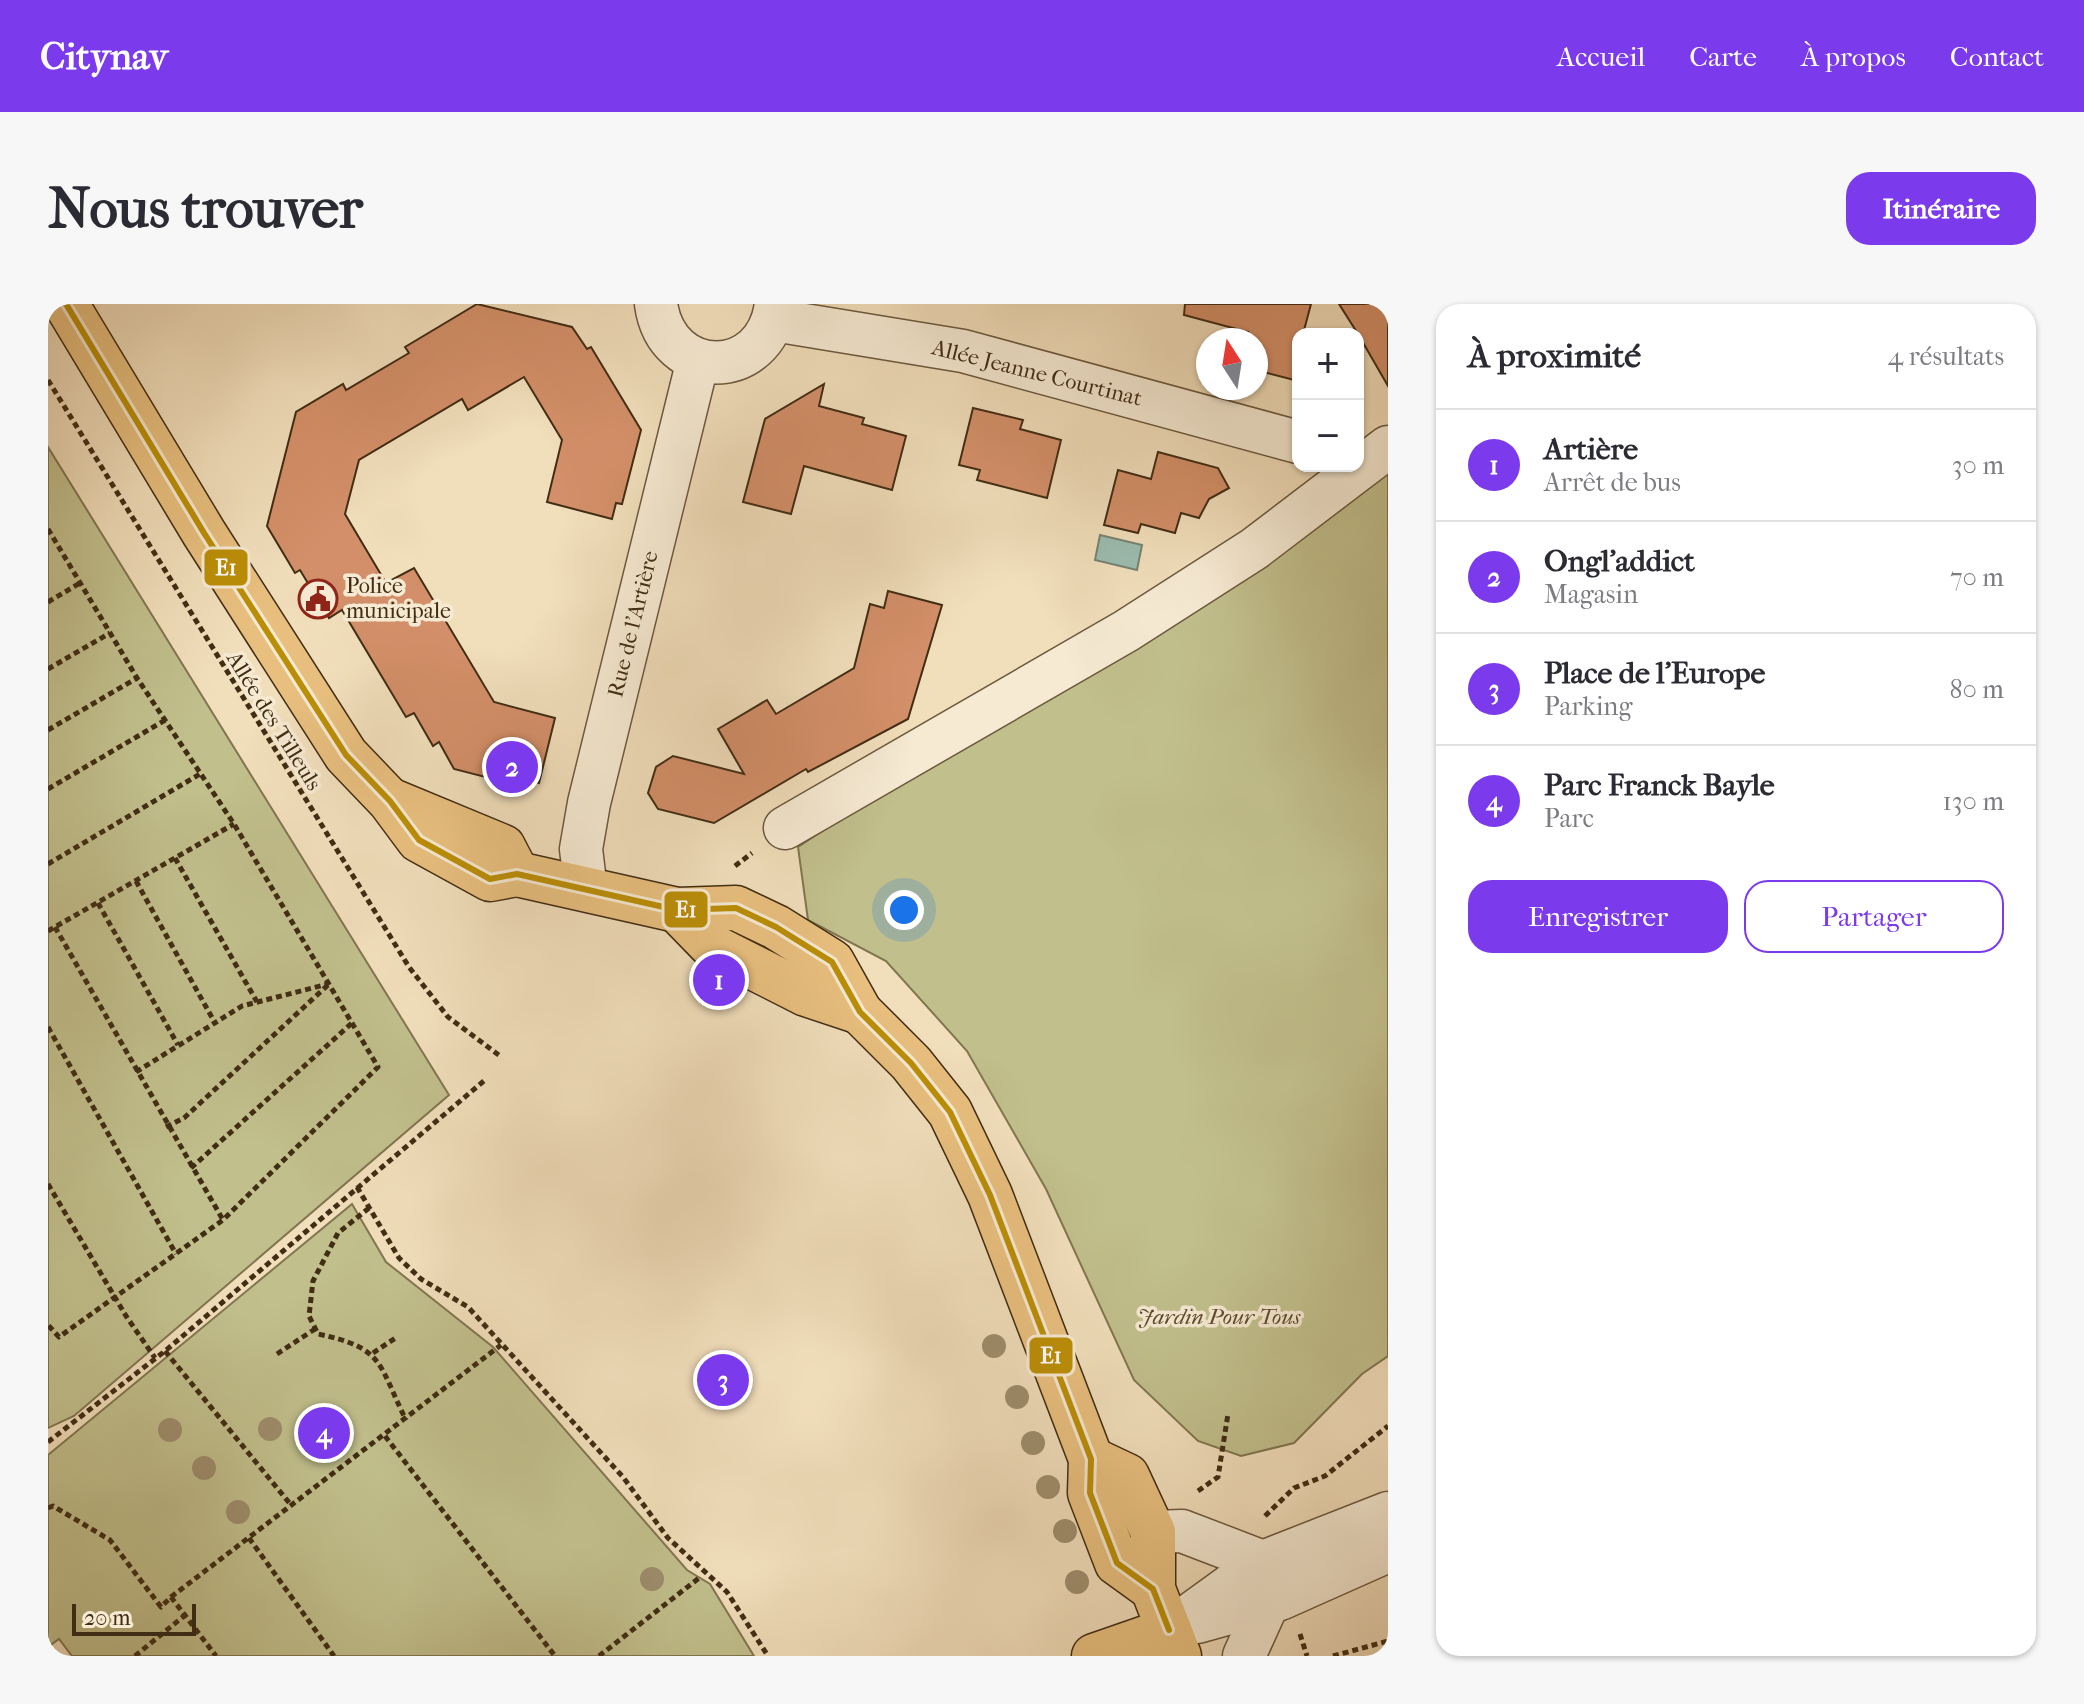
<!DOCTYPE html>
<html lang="fr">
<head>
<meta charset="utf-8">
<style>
  body { margin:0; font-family:"IM FELL French Canon",serif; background:#f7f7f7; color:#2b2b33 }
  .controls { position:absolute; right:24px; top:24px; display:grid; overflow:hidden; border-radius:16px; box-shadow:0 2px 6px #0004 }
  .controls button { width:72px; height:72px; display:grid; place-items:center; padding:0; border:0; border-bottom:2px solid #e1e1e2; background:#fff; color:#2b2b33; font:40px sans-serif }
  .compass { position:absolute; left:1148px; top:24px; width:72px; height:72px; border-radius:50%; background:#fff; box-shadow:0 2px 6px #0004; rotate:348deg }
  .scale { position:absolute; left:24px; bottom:20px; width:124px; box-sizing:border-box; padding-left:8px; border:4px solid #412d14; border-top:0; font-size:22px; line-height:28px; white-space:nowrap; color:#412d14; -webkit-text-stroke:6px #f6ead3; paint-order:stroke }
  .you { position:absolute; left:856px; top:606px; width:28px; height:28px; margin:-20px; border:6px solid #fff; border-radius:50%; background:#1a73e8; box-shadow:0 0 0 12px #1a73e833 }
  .badge { display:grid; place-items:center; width:52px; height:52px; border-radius:50%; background:#7c3aed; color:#fff; font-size:26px; font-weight:700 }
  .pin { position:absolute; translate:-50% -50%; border:4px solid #fff; box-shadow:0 2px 8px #0006 }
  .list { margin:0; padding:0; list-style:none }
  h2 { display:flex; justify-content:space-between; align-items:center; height:104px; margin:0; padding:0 32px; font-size:34px }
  h2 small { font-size:26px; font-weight:400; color:#7c7c81 }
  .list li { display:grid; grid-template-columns:52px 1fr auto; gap:24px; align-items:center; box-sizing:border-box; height:112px; padding:0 32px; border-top:2px solid #e1e1e2 }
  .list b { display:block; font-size:30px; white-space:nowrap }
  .list p { margin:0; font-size:26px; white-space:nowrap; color:#7c7c81 }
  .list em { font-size:26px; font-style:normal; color:#7c7c81 }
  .actions { display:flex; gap:16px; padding:24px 32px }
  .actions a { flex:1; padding:18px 0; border:2px solid #7c3aed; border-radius:24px; text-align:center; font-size:28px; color:#7c3aed }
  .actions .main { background:#7c3aed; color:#fff }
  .map { position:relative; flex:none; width:1340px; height:1352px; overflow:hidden; border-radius:24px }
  header { display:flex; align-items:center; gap:48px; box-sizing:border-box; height:112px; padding:0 40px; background:#7c3aed; color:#fff }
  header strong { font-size:38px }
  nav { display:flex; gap:44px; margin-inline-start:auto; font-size:28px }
  .intro { display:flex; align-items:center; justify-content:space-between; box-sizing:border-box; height:192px; padding:0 48px }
  h1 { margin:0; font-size:56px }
  .button { padding:20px 36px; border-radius:24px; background:#7c3aed; color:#fff; font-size:28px; font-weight:700 }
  main { display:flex; gap:48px; padding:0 48px }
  aside { flex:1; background:#fff; border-radius:24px; box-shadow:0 2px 6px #0004 }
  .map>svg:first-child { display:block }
</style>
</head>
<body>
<header>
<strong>Citynav</strong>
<nav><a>Accueil</a><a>Carte</a><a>À propos</a><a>Contact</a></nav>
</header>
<div class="intro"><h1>Nous trouver</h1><a class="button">Itinéraire</a></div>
<main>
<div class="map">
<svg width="1340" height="1352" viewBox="0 0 1340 1352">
  <rect width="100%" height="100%" fill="#f1debb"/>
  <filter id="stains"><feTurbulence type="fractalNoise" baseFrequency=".0025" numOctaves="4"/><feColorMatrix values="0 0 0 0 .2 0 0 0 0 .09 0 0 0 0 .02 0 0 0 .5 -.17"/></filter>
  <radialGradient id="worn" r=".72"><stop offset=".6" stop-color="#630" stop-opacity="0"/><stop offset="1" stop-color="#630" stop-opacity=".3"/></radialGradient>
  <g fill="#c1bf8c" stroke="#817650" stroke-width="2">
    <path d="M 0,143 L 401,791 L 26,1112 L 0,1124 Z"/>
    <path d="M 1340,143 L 1340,1052 L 1314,1070 L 1246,1139 L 1193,1152 L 1150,1137 L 1086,1076 L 998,885 L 919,747 L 838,657 L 760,616 L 750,543 L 1078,327 Z"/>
    <path d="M 304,900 L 338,958 L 445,1043 L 639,1266 L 662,1280 L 706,1352 L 24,1352 L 11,1335 L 0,1343 L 0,1151 Z"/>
  </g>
  <path fill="#9bbcb0" stroke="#778372" stroke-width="2" d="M 1052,231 L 1094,241 L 1089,266 L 1047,256 Z"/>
  <g fill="#d38f69" stroke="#412d14" stroke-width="2">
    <path d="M 429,0 L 524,23 L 539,45 L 543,43 L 593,126 L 574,200 L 568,199 L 564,215 L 499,198 L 514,136 L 476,73 L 420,106 L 414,95 L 311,156 L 297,210 L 338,279 L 366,264 L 446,398 L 507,414 L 491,479 L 475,475 L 473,482 L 406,465 L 391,438 L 385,442 L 366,409 L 358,413 L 294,306 L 281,314 L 252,266 L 247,269 L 219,222 L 248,108 L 295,80 L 298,86 L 361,49 L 357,43 Z"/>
    <path d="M 1137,0 L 1263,0 L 1255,30 L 1250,30 L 1250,77 L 1208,66 L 1208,36 L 1198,36 L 1200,28 L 1136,11 Z"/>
    <path d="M 1291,0 L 1340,0 L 1340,82 L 1310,30 Z"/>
    <path d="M 776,80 L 771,102 L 816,114 L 814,120 L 858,132 L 844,186 L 756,162 L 743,210 L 695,198 L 717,115 Z"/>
    <path d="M 925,104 L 975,116 L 972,125 L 1013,136 L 999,194 L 929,176 L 932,166 L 911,161 Z"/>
    <path d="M 1110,148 L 1170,164 L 1181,184 L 1161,195 L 1151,214 L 1133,209 L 1127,229 L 1093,220 L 1090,229 L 1056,221 L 1070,166 L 1103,175 Z"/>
    <path d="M 840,287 L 894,301 L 860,415 L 760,468 L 758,465 L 666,519 L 610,505 L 600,489 L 608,463 L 625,452 L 696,470 L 670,425 L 719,396 L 728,410 L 806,364 L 822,300 L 836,304 Z"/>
  </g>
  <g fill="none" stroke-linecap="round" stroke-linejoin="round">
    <g stroke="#6d593e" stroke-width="45">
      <g id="minor">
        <path d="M 608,0 C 619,78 718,78 728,0"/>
        <path d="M 726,16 L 915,47 L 1250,138"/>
        <path d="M 737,524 L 1078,327 L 1206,245 L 1340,143"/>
        <path d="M 538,586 L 533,545 L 541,499 L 650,56"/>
        <path d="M 1105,1228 L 1134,1227 L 1215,1258"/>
        <path d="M 1149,1318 L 1232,1295 L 1340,1247"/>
        <path d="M 1121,1326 L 1215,1258 L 1340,1209"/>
        <path d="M 1196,1352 L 1220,1299"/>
      </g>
    </g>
    <g stroke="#412d14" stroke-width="47">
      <g id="major">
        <path d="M 18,0 L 156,229 L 298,451 L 342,497 L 371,536 L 442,575 L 469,570 L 629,606 L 688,604 L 728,623 L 784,658 L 812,708 L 863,759 L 902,808 L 942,891 L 1043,1155 L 1042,1189 L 1069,1259 L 1105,1285"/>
        <path d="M 344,497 L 455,543 L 469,570"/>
        <path d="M 629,606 L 665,643 L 758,690 L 812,708"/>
        <path d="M 1043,1155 L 1079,1172 L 1105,1228 L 1105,1285 L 1131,1352"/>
        <path d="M 1046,1352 L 1121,1326"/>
      </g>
    </g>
    <g stroke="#412d14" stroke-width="5" stroke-dasharray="6 4" stroke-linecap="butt">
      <path d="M 0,76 L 361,663 L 400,713 L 452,752"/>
      <path d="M 0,225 L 89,374 L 186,520 L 330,763 L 175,916 L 11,1033 L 0,1021"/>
      <path d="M 0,298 L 32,279"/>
      <path d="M 0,365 L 62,329"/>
      <path d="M 0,426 L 89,374"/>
      <path d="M 0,485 L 119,415"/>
      <path d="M 127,554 L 209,698"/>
      <path d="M 0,560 L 152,470"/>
      <path d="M 687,562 L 704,549"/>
      <path d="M 88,577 L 167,719"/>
      <path d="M 50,599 L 130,741"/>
      <path d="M 7,623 L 175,916"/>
      <path d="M 0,627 L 186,520"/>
      <path d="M 0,723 L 128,950"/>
      <path d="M 88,768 L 194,702 L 280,680"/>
      <path d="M 118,823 L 136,814 L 281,680"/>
      <path d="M 143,864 L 304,719"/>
      <path d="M 0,880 L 78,1012 L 107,1054"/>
      <path d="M 309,883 L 351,954 L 373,975 L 420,1003 L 575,1173 L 620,1234 L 679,1288 L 720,1352"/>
      <path d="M 321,904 L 290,929 L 265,977 L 261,1012 L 270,1030 C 337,1044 330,1060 358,1116"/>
      <path d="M 117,1047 L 243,1201"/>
      <path d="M 325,1049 L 349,1033"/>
      <path d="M 229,1050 L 267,1025"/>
      <path d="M 337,1132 L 507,1352"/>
      <path d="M 0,1138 L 117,1047 L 437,776"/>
      <path d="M 1150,1187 L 1170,1173 L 1180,1110"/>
      <path d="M 0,1204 L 5,1202 L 62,1236 L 113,1303 L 123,1293 L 168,1352"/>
      <path d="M 1217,1212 L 1246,1184 L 1277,1172 L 1340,1122"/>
      <path d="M 201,1234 L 286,1352"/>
      <path d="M 123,1293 L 453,1041"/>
      <path d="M 1252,1330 L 1259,1352"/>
      <path d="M 87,1352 L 136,1312"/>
      <path d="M 551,1352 L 651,1274"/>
      <path d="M 1285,1352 L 1340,1337"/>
    </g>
    <use href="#minor" stroke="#f6ead3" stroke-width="42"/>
    <use href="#major" stroke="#e8bf7e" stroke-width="44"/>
    <g stroke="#f6ead3" stroke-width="12">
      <path id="bus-1" d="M 18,0 L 156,229 L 298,451 L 342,497 L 371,536 L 442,575 L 469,570 L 629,606 L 688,604 L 728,623 L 784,658 L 812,708 L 863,759 L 902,808 L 942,891 L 1043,1155 L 1042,1189 L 1069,1259 L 1105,1285 L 1121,1326"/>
    </g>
    <use href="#bus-1" stroke="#bb8e07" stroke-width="6"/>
  </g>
  <g fill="#9e8d6c">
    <circle cx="946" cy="1042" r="12"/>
    <circle cx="969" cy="1093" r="12"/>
    <circle cx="222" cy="1125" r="12"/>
    <circle cx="122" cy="1126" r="12"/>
    <circle cx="985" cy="1139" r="12"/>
    <circle cx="156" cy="1164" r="12"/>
    <circle cx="1000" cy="1183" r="12"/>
    <circle cx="190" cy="1208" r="12"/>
    <circle cx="1017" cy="1227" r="12"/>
    <circle cx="604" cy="1275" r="12"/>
    <circle cx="1029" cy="1278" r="12"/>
  </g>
  <defs>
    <g id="civic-ring" transform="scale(2)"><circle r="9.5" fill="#f6ead3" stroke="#8f2418" stroke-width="1.5"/><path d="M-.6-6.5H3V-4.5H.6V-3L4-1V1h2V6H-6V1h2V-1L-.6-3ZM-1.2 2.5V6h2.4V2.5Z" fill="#8f2418"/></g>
  </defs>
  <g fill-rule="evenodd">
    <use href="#civic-ring" x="270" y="295"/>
  </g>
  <g text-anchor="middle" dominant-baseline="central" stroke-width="7" stroke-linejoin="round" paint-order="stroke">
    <g font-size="22" fill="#412d14" stroke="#f6ead3">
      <text transform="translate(989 69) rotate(14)">Allée Jeanne Courtinat</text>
      <text transform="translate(585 320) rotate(-76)">Rue de l'Artière</text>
      <text transform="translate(226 417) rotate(58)">Allée des Tilleuls</text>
    </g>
    <g font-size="22" fill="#412d14" stroke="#f6ead3" text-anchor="start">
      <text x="298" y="282">Police<tspan x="298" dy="25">municipale</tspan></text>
    </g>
    <g font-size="22" font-style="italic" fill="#5b4a2c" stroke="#f6ead3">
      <text x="1171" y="1013">Jardin Pour Tous</text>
    </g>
  </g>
  <g stroke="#f6ead3" stroke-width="3">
    <rect x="155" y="244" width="46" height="39" rx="8" fill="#bb8e07"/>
    <rect x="615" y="586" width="46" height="39" rx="8" fill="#bb8e07"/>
    <rect x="980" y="1032" width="46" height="39" rx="8" fill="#bb8e07"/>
  </g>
  <g font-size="22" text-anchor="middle" font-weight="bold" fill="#fff">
    <text x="178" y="271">E1</text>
    <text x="638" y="613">E1</text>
    <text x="1003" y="1059">E1</text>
  </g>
  <rect width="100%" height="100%" filter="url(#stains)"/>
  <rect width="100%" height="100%" fill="url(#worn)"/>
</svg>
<div class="controls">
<button>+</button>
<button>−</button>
</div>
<svg class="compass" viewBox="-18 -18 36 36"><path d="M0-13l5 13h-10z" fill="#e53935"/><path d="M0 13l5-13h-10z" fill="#7c7c81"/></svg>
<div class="scale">20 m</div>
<div class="you"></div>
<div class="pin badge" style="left:671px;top:676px">1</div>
<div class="pin badge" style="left:464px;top:463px">2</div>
<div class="pin badge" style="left:675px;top:1076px">3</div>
<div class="pin badge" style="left:276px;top:1129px">4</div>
</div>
<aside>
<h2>À proximité<small>4 résultats</small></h2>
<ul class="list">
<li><span class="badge">1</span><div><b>Artière</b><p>Arrêt de bus</p></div><em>30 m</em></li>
<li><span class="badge">2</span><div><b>Ongl'addict</b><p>Magasin</p></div><em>70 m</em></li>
<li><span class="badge">3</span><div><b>Place de l'Europe</b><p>Parking</p></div><em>80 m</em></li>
<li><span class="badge">4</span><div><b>Parc Franck Bayle</b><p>Parc</p></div><em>130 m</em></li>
</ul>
<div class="actions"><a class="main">Enregistrer</a><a>Partager</a></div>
</aside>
</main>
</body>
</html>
